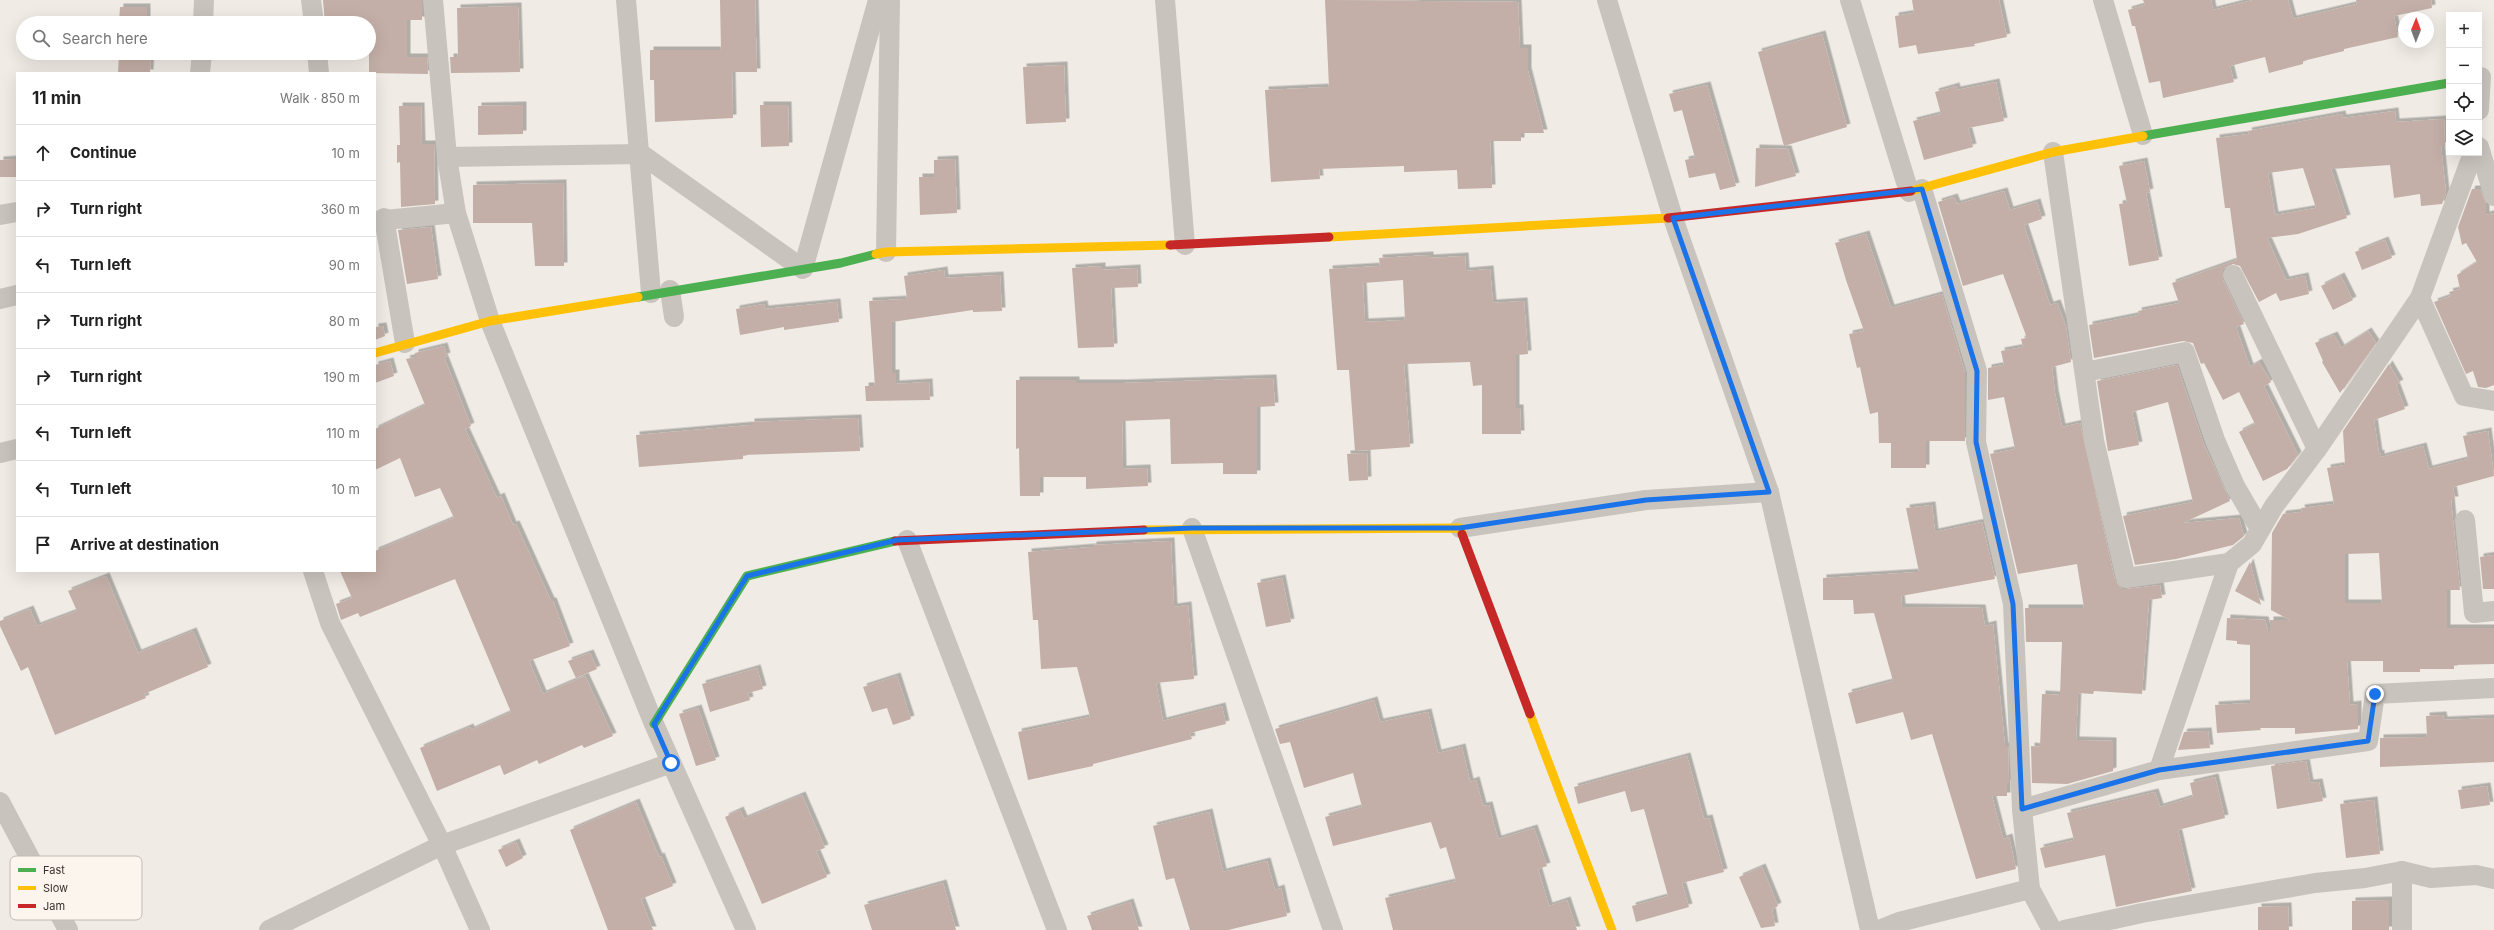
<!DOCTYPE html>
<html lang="en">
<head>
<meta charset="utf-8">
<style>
  body { margin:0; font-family:Inter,sans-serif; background:#f6f6f6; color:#222 }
  .controls { position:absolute; right:12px; top:12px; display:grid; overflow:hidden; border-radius:0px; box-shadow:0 4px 16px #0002 }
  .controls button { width:36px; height:36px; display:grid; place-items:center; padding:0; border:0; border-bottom:1px solid #e0e0e0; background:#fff; color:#222; font:20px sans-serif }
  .compass { position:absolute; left:2398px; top:12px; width:36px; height:36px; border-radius:50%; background:#fff; box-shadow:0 4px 16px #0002; rotate:1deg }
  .stop { position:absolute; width:12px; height:12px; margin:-9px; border:3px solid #1a73e8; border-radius:50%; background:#fff }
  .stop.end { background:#1a73e8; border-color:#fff; box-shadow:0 1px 4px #0008 }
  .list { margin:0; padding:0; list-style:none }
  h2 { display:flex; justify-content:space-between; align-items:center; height:52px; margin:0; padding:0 16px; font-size:17px }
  h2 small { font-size:13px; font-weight:400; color:#767676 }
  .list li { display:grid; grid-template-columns:26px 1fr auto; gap:12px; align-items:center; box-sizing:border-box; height:56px; padding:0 16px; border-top:1px solid #e0e0e0 }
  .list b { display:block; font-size:15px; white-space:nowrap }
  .list em { font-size:13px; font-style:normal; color:#767676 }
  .icon { flex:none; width:22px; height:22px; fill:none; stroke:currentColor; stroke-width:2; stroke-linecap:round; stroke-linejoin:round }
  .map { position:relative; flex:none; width:2494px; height:930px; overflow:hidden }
  .search { position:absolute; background:#fff; box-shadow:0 4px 16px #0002; left:16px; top:16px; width:360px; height:44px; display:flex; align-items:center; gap:10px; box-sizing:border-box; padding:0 14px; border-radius:22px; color:#767676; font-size:15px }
  .panel { position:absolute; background:#fff; box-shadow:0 4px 16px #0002; left:16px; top:72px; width:360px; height:500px; border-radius:0px }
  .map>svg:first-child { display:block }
</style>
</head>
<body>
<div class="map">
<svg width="2494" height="930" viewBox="0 0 2494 930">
  <defs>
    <filter id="shadow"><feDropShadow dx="3.5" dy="-3.5" stdDeviation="0" flood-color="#0004"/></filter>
  </defs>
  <rect width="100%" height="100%" fill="#f0ebe5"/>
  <g fill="#c3afa7" fill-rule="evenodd" filter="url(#shadow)">
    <path d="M 323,0 L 422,0 L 422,20 L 407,20 L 407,57 L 427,57 L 428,74 L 369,73 L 369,23 L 325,23 Z"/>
    <path d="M 720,0 L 755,0 L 757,72 L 732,72 L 733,118 L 655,122 L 654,80 L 650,80 L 650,50 L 721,50 Z"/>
    <path d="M 1325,0 L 1518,2 L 1520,48 L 1528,48 L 1528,71 L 1544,133 L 1521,133 L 1521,141 L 1490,141 L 1492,188 L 1458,189 L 1457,170 L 1404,172 L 1404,166 L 1319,169 L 1320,179 L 1271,182 L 1265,90 L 1329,87 Z"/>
    <path d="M 1912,0 L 1999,0 L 2007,37 L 1974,44 L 1975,46 L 1918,54 L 1916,45 L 1899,48 L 1895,16 L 1914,13 Z"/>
    <path d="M 2143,0 L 2211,0 L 2213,10 L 2253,0 L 2288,0 L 2293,19 L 2357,4 L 2356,0 L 2431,0 L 2432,8 L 2394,16 L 2398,37 L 2344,49 L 2344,51 L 2303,61 L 2303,64 L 2269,73 L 2265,57 L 2230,66 L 2234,82 L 2163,98 L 2160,81 L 2149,83 L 2135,26 L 2132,26 L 2128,10 L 2145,5 Z"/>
    <path d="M 518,6 L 520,72 L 451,73 L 450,57 L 458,57 L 457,8 Z"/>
    <path d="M 120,7 L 147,7 L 147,23 L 119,23 Z"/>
    <path d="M 1822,34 L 1847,127 L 1784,146 L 1758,52 Z"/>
    <path d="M 119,53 L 151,53 L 150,73 L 118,73 Z"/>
    <path d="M 1064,65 L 1066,122 L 1026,124 L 1023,67 Z"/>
    <path d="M 1996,82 L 2004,121 L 1968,128 L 1973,147 L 1924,160 L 1913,121 L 1941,114 L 1935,92 L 1956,86 L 1957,90 Z"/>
    <path d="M 1707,85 L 1736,186 L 1720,190 L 1715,173 L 1689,178 L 1685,160 L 1695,158 L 1682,110 L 1674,112 L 1669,94 Z"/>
    <path d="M 523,105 L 523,134 L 478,135 L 478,106 Z"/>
    <path d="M 760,105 L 788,105 L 789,146 L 761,147 Z"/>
    <path d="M 399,106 L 421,106 L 422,144 L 434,144 L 435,204 L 401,207 L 400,162 L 397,163 L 397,145 L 400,145 Z"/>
    <path d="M 2395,111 L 2396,122 L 2444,119 L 2445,146 L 2441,146 L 2446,193 L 2442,204 L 2421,206 L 2420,194 L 2394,198 L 2390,165 L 2331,169 L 2347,218 L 2298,234 L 2267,238 L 2286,280 L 2305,276 L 2309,294 L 2280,301 L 2276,293 L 2259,302 L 2240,266 L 2233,264 L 2223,269 L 2223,280 L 2244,324 L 2236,327 L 2250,367 L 2259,362 L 2271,382 L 2264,386 L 2298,455 L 2287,469 L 2263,481 L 2239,432 L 2255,424 L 2239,392 L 2223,400 L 2204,363 L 2201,364 L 2193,343 L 2183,341 L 2094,358 L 2089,325 L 2139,315 L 2138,311 L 2179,303 L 2172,283 L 2237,260 L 2230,208 L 2225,208 L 2216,138 L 2249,134 L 2248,131 L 2342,114 L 2343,118 ZM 2303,168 L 2316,208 L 2275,215 L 2268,173 Z"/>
    <path d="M 1756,148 L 1788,149 L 1796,176 L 1755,187 Z"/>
    <path d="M 17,159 L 17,177 L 0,177 L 0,160 Z"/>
    <path d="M 955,159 L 957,213 L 920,215 L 919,177 L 934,177 L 934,160 Z"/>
    <path d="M 2144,161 L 2150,192 L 2146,193 L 2159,260 L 2129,266 L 2119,204 L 2127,203 L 2119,166 Z"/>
    <path d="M 563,183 L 564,266 L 535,266 L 532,223 L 473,223 L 473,185 Z"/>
    <path d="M 2472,189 L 2480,189 L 2486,204 L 2486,215 L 2494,213 L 2494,385 L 2486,388 L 2478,387 L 2473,371 L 2466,374 L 2434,302 L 2451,296 L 2449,292 L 2460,289 L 2457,275 L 2477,262 L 2466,243 L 2462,245 L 2458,227 Z"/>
    <path d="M 2004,191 L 2010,210 L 2037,202 L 2042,219 L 2024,225 L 2050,305 L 2057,303 L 2066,327 L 2071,362 L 2052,367 L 2055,393 L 2062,427 L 2080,423 L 2115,581 L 2122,589 L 2127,589 L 2160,585 L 2162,598 L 2149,600 L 2142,694 L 2094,691 L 2093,694 L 2078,693 L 2076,740 L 2113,741 L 2113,771 L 2067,784 L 2032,783 L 2031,746 L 2040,747 L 2042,694 L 2060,695 L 2062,642 L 2026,642 L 2025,608 L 2084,608 L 2077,564 L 2018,574 L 1990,454 L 2015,449 L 2004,397 L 1988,400 L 1988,368 L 2004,365 L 2001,351 L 2023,347 L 2021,339 L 2027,338 L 2003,274 L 1963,286 L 1938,202 L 1954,197 L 1957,204 Z"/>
    <path d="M 431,227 L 438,279 L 407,284 L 398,230 Z"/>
    <path d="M 1866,234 L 1891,308 L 1942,294 L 1965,373 L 1965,441 L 1926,441 L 1926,468 L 1891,468 L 1891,443 L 1879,443 L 1878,412 L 1870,414 L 1860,367 L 1857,368 L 1849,334 L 1864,331 L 1846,280 L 1835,243 Z"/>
    <path d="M 2385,240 L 2392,258 L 2362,270 L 2355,252 Z"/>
    <path d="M 1430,255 L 1430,258 L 1465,256 L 1466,271 L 1490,269 L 1493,303 L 1524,301 L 1528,354 L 1516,355 L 1516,408 L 1520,408 L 1521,434 L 1482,434 L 1482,385 L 1473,386 L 1470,362 L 1404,364 L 1410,447 L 1355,451 L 1349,370 L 1337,370 L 1329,269 L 1380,266 L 1379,258 ZM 1403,280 L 1405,320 L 1365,322 L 1363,283 Z"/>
    <path d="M 1102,266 L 1102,270 L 1137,268 L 1138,287 L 1111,288 L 1114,347 L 1078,348 L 1072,268 Z"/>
    <path d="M 944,270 L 945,278 L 1000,275 L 1002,311 L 973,312 L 973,310 L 892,322 L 892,373 L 896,373 L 896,384 L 929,382 L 930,400 L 866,401 L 865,386 L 875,386 L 869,301 L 907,299 L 904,276 Z"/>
    <path d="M 2341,276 L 2353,300 L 2333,310 L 2321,286 Z"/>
    <path d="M 837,302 L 839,322 L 784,330 L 784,327 L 740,335 L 736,309 L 764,304 L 765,309 Z"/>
    <path d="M 383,326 L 385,336 L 375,340 L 375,327 Z"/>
    <path d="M 2368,331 L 2376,343 L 2340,393 L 2322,362 L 2323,361 L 2315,343 L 2334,335 L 2341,348 Z"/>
    <path d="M 444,346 L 447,356 L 444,357 L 471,426 L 465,429 L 497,498 L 501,496 L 513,525 L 516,524 L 551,601 L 553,601 L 570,646 L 529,661 L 543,694 L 585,676 L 613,736 L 584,748 L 582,745 L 539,764 L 537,760 L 504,775 L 500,765 L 437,791 L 420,748 L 470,727 L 471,730 L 511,712 L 455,579 L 360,617 L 358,613 L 341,620 L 336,604 L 352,598 L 340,571 L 375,571 L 375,551 L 454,518 L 440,488 L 415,497 L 400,458 L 375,470 L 375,429 L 425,405 L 406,359 L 415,357 L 415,353 Z"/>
    <path d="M 390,361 L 394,376 L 375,383 L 375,365 Z"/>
    <path d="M 2389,364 L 2400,383 L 2396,385 L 2405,409 L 2374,420 L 2379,454 L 2381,453 L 2381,457 L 2423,446 L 2429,469 L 2468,459 L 2463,436 L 2488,431 L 2494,476 L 2453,487 L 2455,500 L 2451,500 L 2460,590 L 2447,590 L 2447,628 L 2494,628 L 2494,664 L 2454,665 L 2454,669 L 2420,669 L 2420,672 L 2383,672 L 2383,661 L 2347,661 L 2350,705 L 2358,704 L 2358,729 L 2295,734 L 2295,728 L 2260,728 L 2261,730 L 2217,733 L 2215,705 L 2250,703 L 2250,645 L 2237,644 L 2237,641 L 2226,640 L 2227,618 L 2265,620 L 2268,631 L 2270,631 L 2270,620 L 2290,620 L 2271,610 L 2272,533 L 2283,514 L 2302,512 L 2301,508 L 2334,504 L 2327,468 L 2345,465 L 2343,431 ZM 2379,553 L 2382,603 L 2345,603 L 2345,554 Z"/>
    <path d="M 2177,365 L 2204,445 L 2230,501 L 2183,523 L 2239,518 L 2244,536 L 2233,545 L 2176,559 L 2135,565 L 2123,516 L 2193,502 L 2168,402 L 2132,412 L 2139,445 L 2108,451 L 2097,381 Z"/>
    <path d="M 1273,378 L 1275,406 L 1257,407 L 1257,474 L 1223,474 L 1223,463 L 1171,464 L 1170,419 L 1122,421 L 1123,469 L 1147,468 L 1148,486 L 1086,489 L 1086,477 L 1040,477 L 1040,496 L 1020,496 L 1019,448 L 1016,449 L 1016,380 L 1076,380 L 1076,383 L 1124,383 Z"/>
    <path d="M 858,418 L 860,451 L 743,455 L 743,459 L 639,467 L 636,435 L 751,425 L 751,422 Z"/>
    <path d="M 1367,453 L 1368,480 L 1349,481 L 1347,454 Z"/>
    <path d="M 1932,505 L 1935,532 L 1982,522 L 1995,579 L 1901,596 L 1902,607 L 1982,608 L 1985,626 L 1993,624 L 2005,746 L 2008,746 L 2009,783 L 2007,783 L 2007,796 L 1992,796 L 2003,839 L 2009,837 L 2016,869 L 1976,879 L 1932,734 L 1911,740 L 1903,712 L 1856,724 L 1848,693 L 1893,681 L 1874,613 L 1854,614 L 1853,600 L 1823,600 L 1823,578 L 1919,572 L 1906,508 Z"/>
    <path d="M 1171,541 L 1174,607 L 1188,605 L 1194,679 L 1156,683 L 1163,721 L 1222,706 L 1226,724 L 1190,733 L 1192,739 L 1093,764 L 1093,766 L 1028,780 L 1018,732 L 1090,717 L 1077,667 L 1041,669 L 1038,620 L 1033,620 L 1028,552 L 1093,547 L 1093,545 Z"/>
    <path d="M 2494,555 L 2494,589 L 2483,589 L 2480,557 Z"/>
    <path d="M 2250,562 L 2261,605 L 2235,591 Z"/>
    <path d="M 106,576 L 138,653 L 193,631 L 208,667 L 144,694 L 146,698 L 55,735 L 28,667 L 21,671 L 0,626 L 0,621 L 30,609 L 37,626 L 77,611 L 68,591 Z"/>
    <path d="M 1282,578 L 1291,622 L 1266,627 L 1257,583 Z"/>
    <path d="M 590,653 L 597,669 L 576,678 L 568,661 Z"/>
    <path d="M 757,668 L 763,689 L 748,693 L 750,700 L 710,712 L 702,684 Z"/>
    <path d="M 897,676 L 911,719 L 893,725 L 887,708 L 872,712 L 863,687 Z"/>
    <path d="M 1374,700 L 1380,722 L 1428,712 L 1438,753 L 1462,747 L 1470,782 L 1476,780 L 1483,806 L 1489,805 L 1498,839 L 1534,828 L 1547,866 L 1538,869 L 1549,906 L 1567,900 L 1577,930 L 1393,930 L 1385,898 L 1456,881 L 1446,847 L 1440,849 L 1431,822 L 1333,846 L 1325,817 L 1362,807 L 1353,773 L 1304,788 L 1290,742 L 1280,744 L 1275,729 Z"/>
    <path d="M 698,708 L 716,760 L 696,766 L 679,714 Z"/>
    <path d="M 2443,715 L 2444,720 L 2494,718 L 2494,762 L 2380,767 L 2380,738 L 2427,737 L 2426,716 Z"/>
    <path d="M 2208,731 L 2210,748 L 2178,750 L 2184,732 Z"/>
    <path d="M 1687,756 L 1704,819 L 1709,818 L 1724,872 L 1682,883 L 1689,907 L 1636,922 L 1632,906 L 1668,896 L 1644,809 L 1631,812 L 1625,791 L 1578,804 L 1574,787 Z"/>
    <path d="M 2306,761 L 2310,783 L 2319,782 L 2323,801 L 2277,809 L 2271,766 Z"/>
    <path d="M 2215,777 L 2225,818 L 2178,830 L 2192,891 L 2116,907 L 2105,855 L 2045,868 L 2040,848 L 2074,840 L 2067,813 L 2155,792 L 2160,807 L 2193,797 L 2190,783 Z"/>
    <path d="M 2487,786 L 2490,805 L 2461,809 L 2458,790 Z"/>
    <path d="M 802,795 L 825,848 L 816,851 L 827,877 L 762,904 L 725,817 L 740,810 L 744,819 Z"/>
    <path d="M 2374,800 L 2380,854 L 2346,858 L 2340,804 Z"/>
    <path d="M 636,802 L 659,857 L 661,856 L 673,886 L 641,899 L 653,930 L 608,930 L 570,830 Z"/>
    <path d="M 1209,812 L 1223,872 L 1267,861 L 1275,890 L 1281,888 L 1287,916 L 1228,930 L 1190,930 L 1174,878 L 1166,880 L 1153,826 Z"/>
    <path d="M 516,842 L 523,858 L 506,867 L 498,850 Z"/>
    <path d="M 1762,867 L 1778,906 L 1772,909 L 1775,926 L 1761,928 L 1739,877 Z"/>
    <path d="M 943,883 L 956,930 L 872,930 L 864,905 Z"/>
    <path d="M 2389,900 L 2389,930 L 2352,930 L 2352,901 Z"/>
    <path d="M 1130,902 L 1139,930 L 1092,930 L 1087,916 Z"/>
    <path d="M 2288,906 L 2289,930 L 2258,930 L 2258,907 Z"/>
  </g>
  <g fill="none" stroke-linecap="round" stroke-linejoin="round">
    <g stroke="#c9c3be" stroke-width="20">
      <path d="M 311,0 L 314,23"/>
      <path d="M 433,0 L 447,157 L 456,213 L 490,321 L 654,724 L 746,930"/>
      <path d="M 626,0 L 651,293"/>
      <path d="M 1165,0 L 1185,245"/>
      <path d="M 1607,0 L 1673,218 L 1769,492 L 1870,930"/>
      <path d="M 1850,0 L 1909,192"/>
      <path d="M 2103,0 L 2143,135"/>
      <path d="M 203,23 L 204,0"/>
      <path d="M 317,53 L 319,73"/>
      <path d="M 200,73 L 202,53"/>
      <path d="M 2479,110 L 2481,77"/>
      <path d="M 2479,147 L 2494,196"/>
      <path d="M 2053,152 L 2094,440 L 2126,578 L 2229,563"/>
      <path d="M 447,157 L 641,154 L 803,269 L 878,0"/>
      <path d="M 1922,189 L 1977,371 L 1976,442 L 2013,604 L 2022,809 L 2030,889"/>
      <path d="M 0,215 L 17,212"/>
      <path d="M 384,218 L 405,343"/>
      <path d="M 375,221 L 456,213"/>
      <path d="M 886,252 L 890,0"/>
      <path d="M 2233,275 L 2317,449"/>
      <path d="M 670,290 L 674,317"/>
      <path d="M 2420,298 L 2464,396 L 2494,401"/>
      <path d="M 0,299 L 17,295"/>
      <path d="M 2085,372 L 2185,352 L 2215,440 L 2235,486 L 2260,529"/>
      <path d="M 0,453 L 17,449"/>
      <path d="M 2465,520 L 2474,613 L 2494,611"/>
      <path d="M 1192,528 L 1333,930"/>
      <path d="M 1460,528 L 1646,500 L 1769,492"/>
      <path d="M 907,540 L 1057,930"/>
      <path d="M 313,571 L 330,623 L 442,845 L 671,763"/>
      <path d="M 2159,770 L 2229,563 L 2252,544 L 2274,506 L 2317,449 L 2420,298 L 2473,153"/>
      <path d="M 0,802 L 68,930"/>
      <path d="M 2022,809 L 2159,770 L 2368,741 L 2375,694 L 2494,688"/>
      <path d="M 269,930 L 442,845 L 480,930"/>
      <path d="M 1879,930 L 1899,922 L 2030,889 L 2052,930"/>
      <path d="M 2064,930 L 2142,913 L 2315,883 L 2365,878 L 2402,871 L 2431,878 L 2476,875 L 2494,879"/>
      <path d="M 2402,930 L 2402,871"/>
    </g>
    <g stroke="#4caf50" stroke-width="9">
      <path d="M 2143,136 L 2449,83"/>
      <path d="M 638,297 L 841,263 L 876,254"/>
      <path d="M 654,724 L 747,576 L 895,541"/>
    </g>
    <g stroke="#ffc107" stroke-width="9">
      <path d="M 1911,191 L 2053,152 L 2143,136"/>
      <path d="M 1329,237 L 1668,218"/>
      <path d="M 876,254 L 886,252 L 1170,245"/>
      <path d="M 375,353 L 490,321 L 638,297"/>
      <path d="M 1144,530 L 1460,528 L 1462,534"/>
      <path d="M 1530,714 L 1612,930"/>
    </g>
    <g stroke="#c62828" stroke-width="9">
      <path d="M 1668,218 L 1911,191"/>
      <path d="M 1170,245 L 1329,237"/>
      <path d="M 1462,534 L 1530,714"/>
      <path d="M 895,541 L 1144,530"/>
    </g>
  </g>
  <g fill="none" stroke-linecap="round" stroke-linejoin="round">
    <path stroke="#1a73e8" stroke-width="5" d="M 671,763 L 654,724 L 747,576 L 897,540 L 1192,528 L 1460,528 L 1646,500 L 1769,492 L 1673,218 L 1922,189 L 1977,371 L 1976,442 L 2013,604 L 2022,809 L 2159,770 L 2368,741 L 2375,694"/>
  </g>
  <rect x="10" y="856" width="132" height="64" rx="6" fill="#fbf5ee" stroke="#c1bab4" stroke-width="1"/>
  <rect x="18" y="868" width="18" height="4" fill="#4caf50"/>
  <rect x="18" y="886" width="18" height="4" fill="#ffc107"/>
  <rect x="18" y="904" width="18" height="4" fill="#c62828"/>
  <g font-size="11" fill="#3b302b">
    <text x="43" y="874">Fast</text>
    <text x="43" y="892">Slow</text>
    <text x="43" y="910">Jam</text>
  </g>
</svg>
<div class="controls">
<button>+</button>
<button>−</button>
<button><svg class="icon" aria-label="locate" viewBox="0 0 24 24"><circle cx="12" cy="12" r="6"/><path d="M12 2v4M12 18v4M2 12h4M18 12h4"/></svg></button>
<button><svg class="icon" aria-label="layers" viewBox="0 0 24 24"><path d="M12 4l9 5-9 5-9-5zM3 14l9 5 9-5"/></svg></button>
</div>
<svg class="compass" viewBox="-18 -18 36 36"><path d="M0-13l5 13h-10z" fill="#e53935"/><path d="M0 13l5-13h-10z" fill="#767676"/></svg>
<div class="stop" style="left:671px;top:763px"></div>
<div class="stop end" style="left:2375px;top:694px"></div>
<div class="search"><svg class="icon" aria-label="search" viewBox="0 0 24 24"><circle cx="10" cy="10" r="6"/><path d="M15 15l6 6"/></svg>Search here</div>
<section class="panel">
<h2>11 min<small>Walk · 850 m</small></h2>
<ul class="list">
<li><svg class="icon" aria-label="ahead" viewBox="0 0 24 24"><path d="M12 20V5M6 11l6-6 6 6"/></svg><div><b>Continue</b></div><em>10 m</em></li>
<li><svg class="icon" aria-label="right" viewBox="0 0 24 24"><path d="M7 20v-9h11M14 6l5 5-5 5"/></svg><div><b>Turn right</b></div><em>360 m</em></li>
<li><svg class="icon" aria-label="left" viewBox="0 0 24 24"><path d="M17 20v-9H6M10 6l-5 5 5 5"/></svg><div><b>Turn left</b></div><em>90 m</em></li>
<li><svg class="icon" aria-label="right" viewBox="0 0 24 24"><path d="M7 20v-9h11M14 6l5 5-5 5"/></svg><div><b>Turn right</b></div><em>80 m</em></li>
<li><svg class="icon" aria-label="right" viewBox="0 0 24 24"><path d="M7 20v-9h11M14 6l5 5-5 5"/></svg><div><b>Turn right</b></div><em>190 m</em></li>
<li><svg class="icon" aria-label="left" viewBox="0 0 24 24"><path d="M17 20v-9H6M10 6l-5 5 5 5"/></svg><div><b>Turn left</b></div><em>110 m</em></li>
<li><svg class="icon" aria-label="left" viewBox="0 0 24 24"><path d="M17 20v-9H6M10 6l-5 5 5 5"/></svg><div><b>Turn left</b></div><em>10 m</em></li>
<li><svg class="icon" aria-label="arrive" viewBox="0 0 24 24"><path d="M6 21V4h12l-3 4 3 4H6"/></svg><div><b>Arrive at destination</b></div></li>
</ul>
</section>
</div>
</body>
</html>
